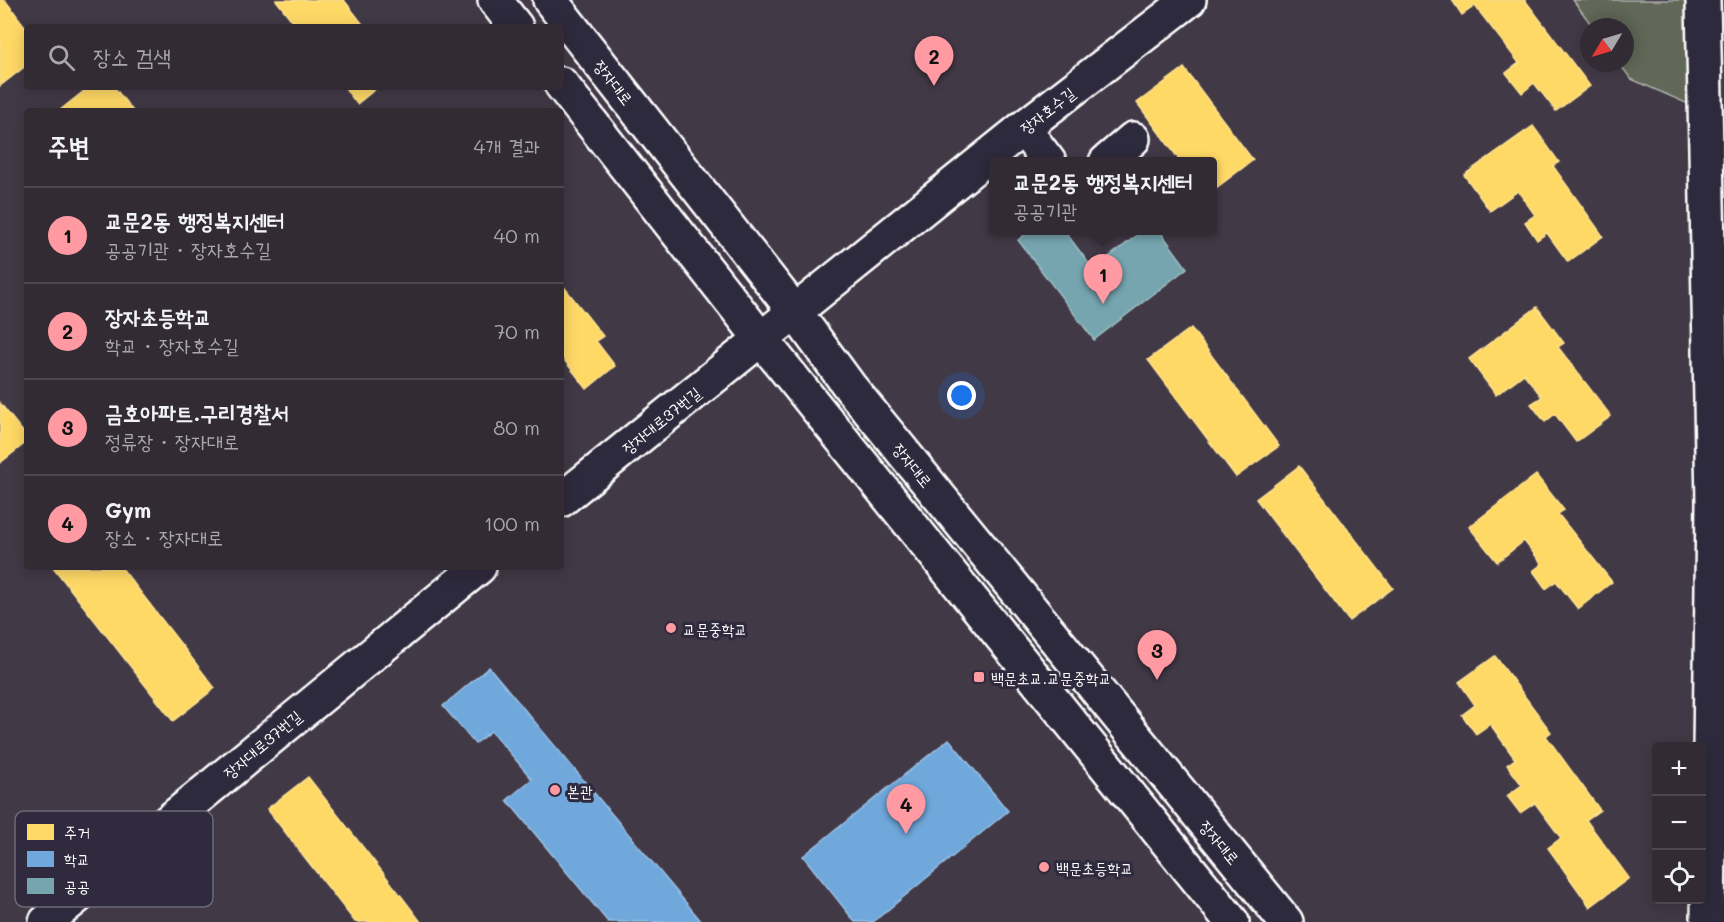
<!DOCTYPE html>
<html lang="ko">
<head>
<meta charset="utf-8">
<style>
  body { margin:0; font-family:Mali,"Poor Story",sans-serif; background:#3a333c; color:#f1f3f6 }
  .controls { position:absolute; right:18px; bottom:18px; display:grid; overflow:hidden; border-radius:6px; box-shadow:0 3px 15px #0003 }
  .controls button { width:54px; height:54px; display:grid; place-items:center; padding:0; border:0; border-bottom:2px solid #4d474f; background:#322b34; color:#f1f3f6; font:30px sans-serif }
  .compass { position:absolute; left:1580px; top:18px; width:54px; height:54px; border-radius:50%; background:#322b34; box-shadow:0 3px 15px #0003; rotate:232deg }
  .you { position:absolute; left:962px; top:396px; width:21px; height:21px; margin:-15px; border:4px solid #fff; border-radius:50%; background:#1a73e8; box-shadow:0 0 0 9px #1a73e833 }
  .badge { display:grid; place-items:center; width:39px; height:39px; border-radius:50%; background:#ff9aa2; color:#111; font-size:20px; font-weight:700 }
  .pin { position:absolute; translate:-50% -50px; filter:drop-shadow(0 2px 3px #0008) }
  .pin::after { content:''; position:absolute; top:32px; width:21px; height:18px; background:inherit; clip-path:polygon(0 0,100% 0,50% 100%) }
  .popup { position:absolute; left:989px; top:157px; width:228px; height:78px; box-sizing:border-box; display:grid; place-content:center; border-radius:6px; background:#322b34; filter:drop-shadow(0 2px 4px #0005); font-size:20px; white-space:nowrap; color:#a8a7ac }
  .popup b { font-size:22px; color:#f1f3f6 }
  .popup::after { content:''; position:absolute; left:50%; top:100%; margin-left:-12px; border:12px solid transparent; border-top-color:#322b34 }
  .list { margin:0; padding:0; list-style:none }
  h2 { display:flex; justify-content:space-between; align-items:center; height:78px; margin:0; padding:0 24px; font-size:26px }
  h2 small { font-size:20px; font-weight:400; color:#a8a7ac }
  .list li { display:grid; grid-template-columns:39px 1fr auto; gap:18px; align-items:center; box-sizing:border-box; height:96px; padding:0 24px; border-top:2px solid #4d474f }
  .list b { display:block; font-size:22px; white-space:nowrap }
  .list p { margin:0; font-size:20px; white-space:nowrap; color:#a8a7ac }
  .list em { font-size:20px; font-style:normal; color:#a8a7ac }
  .icon { flex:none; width:33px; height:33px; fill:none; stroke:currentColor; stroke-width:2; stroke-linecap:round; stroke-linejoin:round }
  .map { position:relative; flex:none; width:1724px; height:922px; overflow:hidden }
  .search { position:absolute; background:#322b34; box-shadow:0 3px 15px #0003; left:24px; top:24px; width:540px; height:66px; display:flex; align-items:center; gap:15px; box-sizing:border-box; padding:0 21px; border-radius:6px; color:#a8a7ac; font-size:22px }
  .panel { position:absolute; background:#322b34; box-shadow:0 3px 15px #0003; left:24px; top:108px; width:540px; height:462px; border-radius:6px }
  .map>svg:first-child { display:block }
</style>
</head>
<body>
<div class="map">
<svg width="1724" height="922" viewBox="0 0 1724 922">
  <rect width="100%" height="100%" fill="#423946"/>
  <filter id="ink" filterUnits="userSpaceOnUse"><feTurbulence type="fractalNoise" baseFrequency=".0167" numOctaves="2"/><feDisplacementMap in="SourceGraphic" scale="12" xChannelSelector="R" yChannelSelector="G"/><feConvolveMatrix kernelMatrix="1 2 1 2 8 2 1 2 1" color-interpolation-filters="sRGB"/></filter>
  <g filter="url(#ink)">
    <path fill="#626759" stroke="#b0b3ac" stroke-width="1.5" d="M 1573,0 L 1692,0 L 1694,15 L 1688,104 L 1631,79 L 1619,63 L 1625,63 L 1625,27 L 1593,27 Z"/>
    <g fill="#ffd966" stroke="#ffe494" stroke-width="1.5">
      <path d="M 0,0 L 5,0 L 27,29 L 27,65 L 0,86 Z"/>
      <path d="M 276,0 L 344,0 L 365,27 L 297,27 Z"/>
      <path d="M 1452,0 L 1525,0 L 1590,86 L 1556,111 L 1534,83 L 1522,93 L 1506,73 L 1519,63 L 1475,6 L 1462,15 Z"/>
      <path d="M 1184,68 L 1253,160 L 1212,191 L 1212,162 L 1181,162 L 1137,103 Z"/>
      <path d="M 89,87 L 114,87 L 133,111 L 59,111 Z"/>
      <path d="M 344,87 L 378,87 L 357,104 Z"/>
      <path d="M 1533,126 L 1559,162 L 1553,166 L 1603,236 L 1568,262 L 1547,233 L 1537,240 L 1525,222 L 1535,215 L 1518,191 L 1490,211 L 1464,175 Z"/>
      <path d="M 561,283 L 603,336 L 596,341 L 615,366 L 587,389 L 561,356 Z"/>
      <path d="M 1537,307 L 1564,343 L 1558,347 L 1611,416 L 1576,442 L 1555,414 L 1545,422 L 1531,404 L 1542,397 L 1524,374 L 1496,395 L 1469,359 Z"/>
      <path d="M 1191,328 L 1279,446 L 1236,477 L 1148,360 Z"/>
      <path d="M 0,403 L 27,437 L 27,442 L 0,463 Z"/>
      <path d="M 1299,466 L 1393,588 L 1349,621 L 1256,499 Z"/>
      <path d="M 1536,475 L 1564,510 L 1558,514 L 1612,582 L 1578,609 L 1556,581 L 1546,589 L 1533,571 L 1542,564 L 1524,541 L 1497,562 L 1469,527 Z"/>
      <path d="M 53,567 L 121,567 L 215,688 L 173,721 Z"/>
      <path d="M 1495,656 L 1551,732 L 1546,736 L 1600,810 L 1586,820 L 1629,878 L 1590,907 L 1548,848 L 1561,838 L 1535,803 L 1520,813 L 1507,796 L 1522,785 L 1507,765 L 1515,759 L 1490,724 L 1476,734 L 1462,715 L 1475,705 L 1459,682 Z"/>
      <path d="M 308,777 L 402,897 L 421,922 L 355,922 L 267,809 Z"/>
    </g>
    <g fill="#6fa8dc" stroke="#9ac2e6" stroke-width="1.5">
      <path d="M 489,667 L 702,922 L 608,922 L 507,800 L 532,779 L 491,731 L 475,744 L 443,706 Z"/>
      <path d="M 949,739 L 1008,811 L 873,922 L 855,922 L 803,856 Z"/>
    </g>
    <path fill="#76a5af" stroke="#9fc0c7" stroke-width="1.5" d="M 1030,230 L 1064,230 L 1093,269 L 1144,230 L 1159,230 L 1187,268 L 1094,340 L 1018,240 Z"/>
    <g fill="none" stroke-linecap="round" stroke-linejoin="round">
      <g stroke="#fff" stroke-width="38">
        <g id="minor">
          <path d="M 495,0 L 516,27"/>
          <path d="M 550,0 L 795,312 L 850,387 L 1286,922"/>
          <path d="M 1703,0 L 1713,502 L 1708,922"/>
          <path d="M 561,84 L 761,339 L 1232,922"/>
          <path d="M 1023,128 L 1049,162"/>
          <path d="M 1106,162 L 1133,139"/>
          <path d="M 561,500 L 1023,128 L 1189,0"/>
          <path d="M 46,922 L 479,567"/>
        </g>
      </g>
      <use href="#minor" stroke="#2f2a3d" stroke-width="33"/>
    </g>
  </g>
  <g fill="#ff9aa2" stroke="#2f2a3d" stroke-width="2">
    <circle cx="671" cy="628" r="6"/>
    <rect x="973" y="671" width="12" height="12" rx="3"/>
    <circle cx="555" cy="790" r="6"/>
    <circle cx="1044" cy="867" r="6"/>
  </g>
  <g text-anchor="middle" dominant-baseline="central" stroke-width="6" stroke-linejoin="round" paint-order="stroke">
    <g font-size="16" fill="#fff" stroke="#2f2a3d">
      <text transform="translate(614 82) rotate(52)">장자대로</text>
      <text transform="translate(1047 110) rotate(-38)">장자호수길</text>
      <text transform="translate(661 420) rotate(-39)">장자대로37번길</text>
      <text transform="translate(913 465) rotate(51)">장자대로</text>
      <text transform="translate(262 744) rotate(-40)">장자대로37번길</text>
      <text transform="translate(1220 842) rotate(50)">장자대로</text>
    </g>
    <g font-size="16" fill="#fff" stroke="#2f2a3d" text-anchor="start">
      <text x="683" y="628">교문중학교</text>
      <text x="991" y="677">백문초교.교문중학교</text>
      <text x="567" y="790">본관</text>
      <text x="1056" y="867">백문초등학교</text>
    </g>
  </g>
  <rect x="15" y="811" width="198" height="96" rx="9" fill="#2f2a3d" stroke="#6d6a77" stroke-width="1.5"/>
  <rect x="27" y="824" width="27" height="16" fill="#ffd966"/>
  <rect x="27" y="851" width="27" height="16" fill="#6fa8dc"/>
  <rect x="27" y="878" width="27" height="16" fill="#76a5af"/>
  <g font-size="16" fill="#fff">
    <text x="64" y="838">주거</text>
    <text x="64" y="865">학교</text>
    <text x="64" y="892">공공</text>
  </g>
</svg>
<div class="controls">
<button>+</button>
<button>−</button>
<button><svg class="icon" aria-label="locate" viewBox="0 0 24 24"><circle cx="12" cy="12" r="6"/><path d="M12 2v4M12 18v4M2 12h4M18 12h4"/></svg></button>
</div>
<svg class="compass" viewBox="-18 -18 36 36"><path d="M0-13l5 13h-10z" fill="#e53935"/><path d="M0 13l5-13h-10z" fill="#a8a7ac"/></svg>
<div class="you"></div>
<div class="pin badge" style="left:1103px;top:304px">1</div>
<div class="popup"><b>교문2동 행정복지센터</b>공공기관</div>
<div class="pin badge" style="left:934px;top:86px">2</div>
<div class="pin badge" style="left:1157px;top:680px">3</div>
<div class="pin badge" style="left:906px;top:834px">4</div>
<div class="search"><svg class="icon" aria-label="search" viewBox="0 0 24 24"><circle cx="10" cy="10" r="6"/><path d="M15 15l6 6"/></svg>장소 검색</div>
<section class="panel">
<h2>주변<small>4개 결과</small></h2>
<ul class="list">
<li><span class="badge">1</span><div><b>교문2동 행정복지센터</b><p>공공기관 · 장자호수길</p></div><em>40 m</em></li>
<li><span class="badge">2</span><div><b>장자초등학교</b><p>학교 · 장자호수길</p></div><em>70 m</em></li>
<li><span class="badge">3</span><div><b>금호아파트.구리경찰서</b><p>정류장 · 장자대로</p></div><em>80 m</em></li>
<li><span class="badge">4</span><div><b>Gym</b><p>장소 · 장자대로</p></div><em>100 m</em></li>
</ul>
</section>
</div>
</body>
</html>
